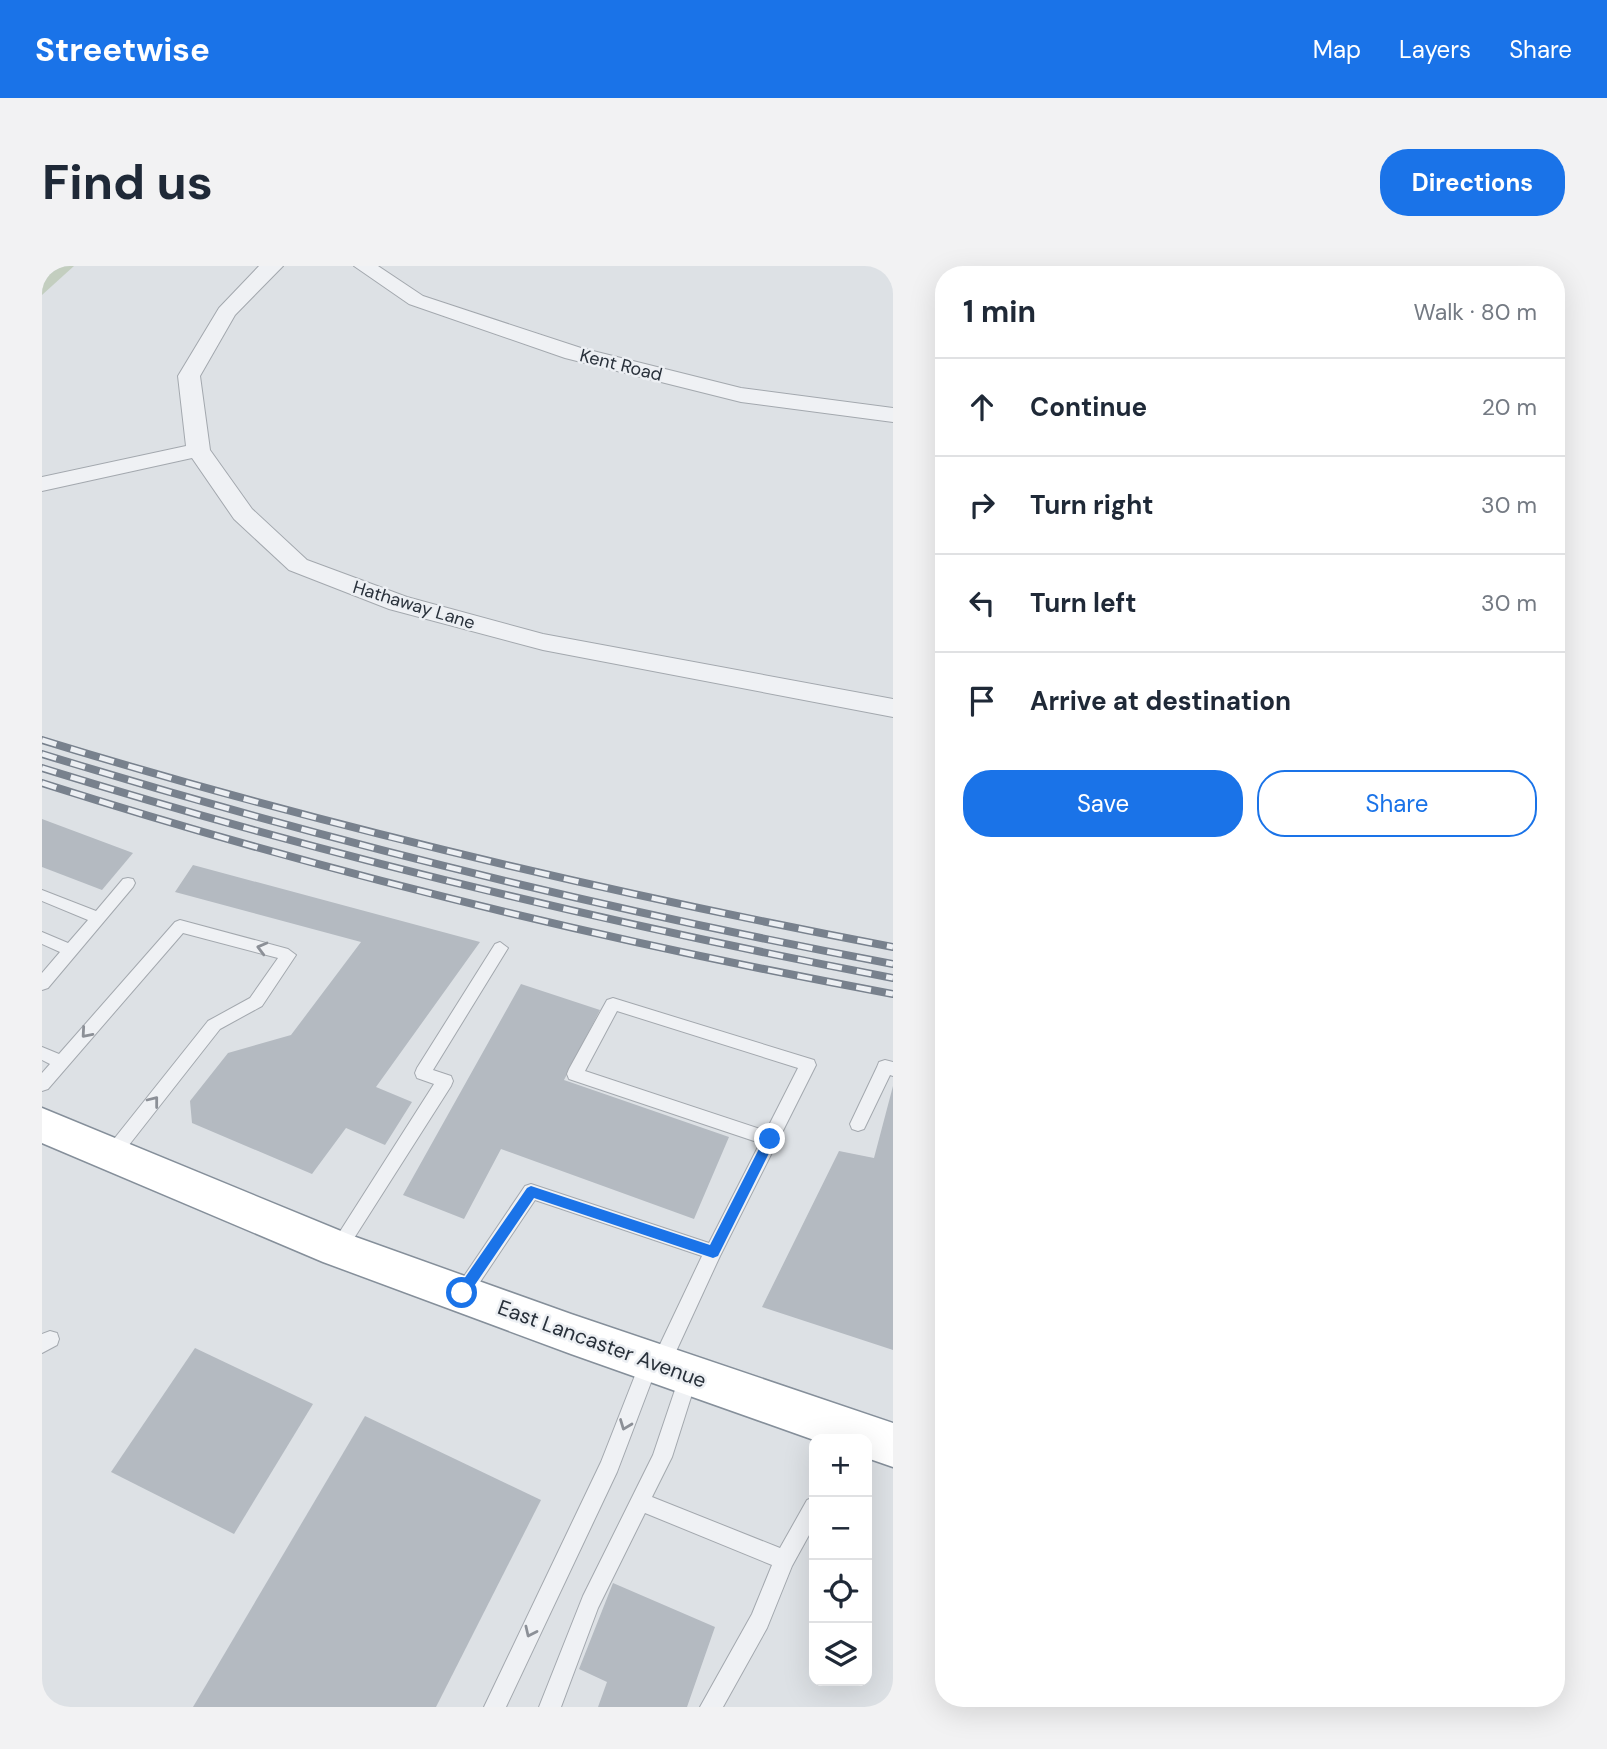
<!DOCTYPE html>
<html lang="en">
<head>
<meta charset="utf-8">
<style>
  body { margin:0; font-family:"DM Sans",sans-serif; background:#f2f2f3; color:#1f2937 }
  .controls { position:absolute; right:21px; bottom:21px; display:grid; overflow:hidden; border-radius:14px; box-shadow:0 7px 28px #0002 }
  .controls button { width:63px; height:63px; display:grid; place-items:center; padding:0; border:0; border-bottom:2px solid #e0e1e3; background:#fff; color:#1f2937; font:35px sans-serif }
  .stop { position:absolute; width:21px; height:21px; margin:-16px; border:5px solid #1a73e8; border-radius:50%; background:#fff }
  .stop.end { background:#1a73e8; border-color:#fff; box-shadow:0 2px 7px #0008 }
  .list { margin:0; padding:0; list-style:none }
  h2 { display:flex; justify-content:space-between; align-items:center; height:91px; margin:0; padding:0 28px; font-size:30px }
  h2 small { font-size:23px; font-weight:400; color:#747a83 }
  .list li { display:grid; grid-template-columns:46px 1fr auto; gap:21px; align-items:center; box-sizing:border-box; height:98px; padding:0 28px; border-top:2px solid #e0e1e3 }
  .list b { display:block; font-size:26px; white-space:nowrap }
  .list em { font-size:23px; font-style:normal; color:#747a83 }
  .actions { display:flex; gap:14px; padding:21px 28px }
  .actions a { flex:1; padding:16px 0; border:2px solid #1a73e8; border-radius:28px; text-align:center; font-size:24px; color:#1a73e8 }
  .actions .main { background:#1a73e8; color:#fff }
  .icon { flex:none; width:38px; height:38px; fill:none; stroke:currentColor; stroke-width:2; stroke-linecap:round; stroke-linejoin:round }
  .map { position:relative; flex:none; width:851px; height:1441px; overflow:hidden; border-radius:28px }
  header { display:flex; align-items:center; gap:42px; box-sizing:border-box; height:98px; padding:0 35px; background:#1a73e8; color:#fff }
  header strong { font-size:33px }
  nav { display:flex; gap:38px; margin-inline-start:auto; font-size:24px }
  .intro { display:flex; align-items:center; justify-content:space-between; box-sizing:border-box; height:168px; padding:0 42px }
  h1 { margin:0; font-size:49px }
  .button { padding:18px 32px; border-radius:28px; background:#1a73e8; color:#fff; font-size:24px; font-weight:700 }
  main { display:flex; gap:42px; padding:0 42px }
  aside { flex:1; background:#fff; border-radius:28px; box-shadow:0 7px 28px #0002 }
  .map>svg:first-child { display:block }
</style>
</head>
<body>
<header>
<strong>Streetwise</strong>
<nav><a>Map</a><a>Layers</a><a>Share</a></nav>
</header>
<div class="intro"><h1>Find us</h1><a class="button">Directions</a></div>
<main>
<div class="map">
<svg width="851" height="1441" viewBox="0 0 851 1441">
  <rect width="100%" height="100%" fill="#dde1e5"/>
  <path fill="#c3cebf" d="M 0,0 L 32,0 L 0,29 Z"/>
  <g fill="#b4bac1">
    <path d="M 0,553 L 91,587 L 60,624 L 0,601 Z"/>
    <path d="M 151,599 L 438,676 L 334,821 L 370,836 L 343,879 L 304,862 L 270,908 L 150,857 L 148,835 L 186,787 L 249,769 L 319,676 L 133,626 Z"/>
    <path d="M 479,718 L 558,744 L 522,814 L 687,871 L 652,953 L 459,883 L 422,953 L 361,929 Z"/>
    <path d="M 851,820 L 851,1084 L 720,1041 L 797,885 L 832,892 Z"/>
    <path d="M 153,1082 L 271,1138 L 192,1268 L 69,1206 Z"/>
    <path d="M 323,1150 L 499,1234 L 394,1441 L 151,1441 Z"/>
    <path d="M 571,1317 L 673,1361 L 645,1441 L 556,1441 L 565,1416 L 537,1403 Z"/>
  </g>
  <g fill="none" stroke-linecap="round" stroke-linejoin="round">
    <g stroke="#a3a8ae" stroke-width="2">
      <g id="service">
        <path d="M 86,612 L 91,613 L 93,617 L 91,621 L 6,722 L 0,724 L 0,707 L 18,686 L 0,678 L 0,666 L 26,677 L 46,654 L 0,635 L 0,624 L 54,645 L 81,613 Z"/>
        <path d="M 138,654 L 246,683 L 254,689 L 220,740 L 178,763 L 76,893 L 70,895 L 64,893 L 61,888 L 64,883 L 166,755 L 208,732 L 236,692 L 141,667 L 6,823 L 0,825 L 0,807 L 8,798 L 0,794 L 0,781 L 17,788 L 133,656 Z"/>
        <path d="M 458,676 L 466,682 L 391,804 L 409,810 L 411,815 L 409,820 L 302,988 L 296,991 L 290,988 L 287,983 L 290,978 L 392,818 L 375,812 L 373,807 L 375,802 L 453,678 Z"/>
        <path d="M 571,732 L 772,794 L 774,799 L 678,990 L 625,1105 L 618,1108 L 613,1106 L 575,1206 L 464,1441 L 442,1441 L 559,1196 L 601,1089 L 608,1087 L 613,1089 L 660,990 L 493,934 L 426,1034 L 420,1036 L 414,1034 L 411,1028 L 414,1022 L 483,920 L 489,918 L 667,977 L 718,877 L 527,813 L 525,808 L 527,803 L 565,734 ZM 575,745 L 756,802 L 724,865 L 543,805 Z"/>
        <path d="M 843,794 L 851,796 L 851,810 L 848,809 L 822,863 L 816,865 L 810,863 L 808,858 L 835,801 L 837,796 Z"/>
        <path d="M 8,1065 L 15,1067 L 17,1073 L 15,1079 L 0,1087 L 0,1068 Z"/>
        <path d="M 647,1100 L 654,1103 L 656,1109 L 630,1191 L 610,1231 L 738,1282 L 765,1234 L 772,1231 L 772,1260 L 750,1300 L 725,1362 L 681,1441 L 658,1441 L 710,1348 L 730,1299 L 603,1247 L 556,1342 L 519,1441 L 497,1441 L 541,1330 L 611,1189 L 638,1109 L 640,1103 Z"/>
      </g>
    </g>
    <g stroke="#a3a8ae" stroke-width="2">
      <g id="minor">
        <path d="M 217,0 L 241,0 L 193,49 L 158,110 L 168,184 L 210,243 L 265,294 L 365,331 L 501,368 L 851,433 L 851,451 L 501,384 L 347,343 L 247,304 L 192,253 L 150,192 L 0,225 L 0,211 L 144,180 L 136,110 L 177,42 Z"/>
        <path d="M 312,0 L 336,0 L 381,30 L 539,82 L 699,122 L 851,142 L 851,156 L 699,136 L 523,92 L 367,38 Z"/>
      </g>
    </g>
    <g stroke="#858f9a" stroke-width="3">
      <path id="trunk" d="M 0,842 L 311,970 L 529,1048 L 851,1157 L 851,1201 L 825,1192 L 825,1173 L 772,1174 L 529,1088 L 281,996 L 0,877 Z"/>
    </g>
    <use href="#service" fill="#eff1f4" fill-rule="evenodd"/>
    <use href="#minor" fill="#eff1f4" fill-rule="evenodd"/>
    <use href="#trunk" fill="#fff" fill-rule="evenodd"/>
    <g stroke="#78818d" stroke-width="8">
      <g id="rail">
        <path d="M 0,474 C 280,560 563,626 851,681"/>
        <path d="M 0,488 C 280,574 563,644 851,698"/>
        <path d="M 0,502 C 280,589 563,657 851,712"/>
        <path d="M 0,517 C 280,606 563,675 851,728"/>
      </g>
    </g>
    <use href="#rail" stroke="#eceff3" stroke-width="5" stroke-dasharray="15" stroke-linecap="butt"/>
  </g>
  <defs><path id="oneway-chevron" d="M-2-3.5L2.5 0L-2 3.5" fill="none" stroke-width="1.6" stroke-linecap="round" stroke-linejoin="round" transform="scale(1.75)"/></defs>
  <g stroke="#8c9097">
    <use href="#oneway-chevron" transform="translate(220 682) rotate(-165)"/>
    <use href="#oneway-chevron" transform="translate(44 767) rotate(131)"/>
    <use href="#oneway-chevron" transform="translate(112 835) rotate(-52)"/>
    <use href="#oneway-chevron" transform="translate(583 1159) rotate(111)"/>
    <use href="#oneway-chevron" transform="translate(488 1366) rotate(115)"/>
  </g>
  <path fill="#1a73e8" d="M 728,868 L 734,873 L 676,990 L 671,992 L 492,932 L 424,1032 L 415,1032 L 415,1023 L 485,922 L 489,920 L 668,979 L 724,869 Z"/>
  <g text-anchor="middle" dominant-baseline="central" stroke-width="5" stroke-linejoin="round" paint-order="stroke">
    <g font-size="18" fill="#28303a" stroke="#eceff3">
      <text transform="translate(579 99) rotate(14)">Kent Road</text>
      <text transform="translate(372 339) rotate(17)">Hathaway Lane</text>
    </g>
    <g font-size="21" fill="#28303a" stroke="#eceff3">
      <text transform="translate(560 1078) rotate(20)">East Lancaster Avenue</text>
    </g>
  </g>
</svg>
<div class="controls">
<button>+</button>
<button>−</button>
<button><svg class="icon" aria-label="locate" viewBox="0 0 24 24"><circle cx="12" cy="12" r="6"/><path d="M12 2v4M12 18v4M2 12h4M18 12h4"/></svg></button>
<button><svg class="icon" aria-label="layers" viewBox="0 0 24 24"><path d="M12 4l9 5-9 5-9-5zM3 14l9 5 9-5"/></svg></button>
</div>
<div class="stop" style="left:420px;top:1027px"></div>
<div class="stop end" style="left:728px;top:873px"></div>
</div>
<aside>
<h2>1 min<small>Walk · 80 m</small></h2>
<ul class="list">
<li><svg class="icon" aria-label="ahead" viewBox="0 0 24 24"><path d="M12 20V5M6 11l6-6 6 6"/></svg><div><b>Continue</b></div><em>20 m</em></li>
<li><svg class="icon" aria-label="right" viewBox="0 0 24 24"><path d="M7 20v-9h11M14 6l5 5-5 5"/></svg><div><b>Turn right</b></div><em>30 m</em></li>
<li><svg class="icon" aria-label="left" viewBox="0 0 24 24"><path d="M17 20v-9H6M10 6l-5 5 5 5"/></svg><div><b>Turn left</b></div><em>30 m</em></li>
<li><svg class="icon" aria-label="arrive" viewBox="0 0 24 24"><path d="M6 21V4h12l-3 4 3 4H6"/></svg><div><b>Arrive at destination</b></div></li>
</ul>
<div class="actions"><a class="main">Save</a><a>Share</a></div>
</aside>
</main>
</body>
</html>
